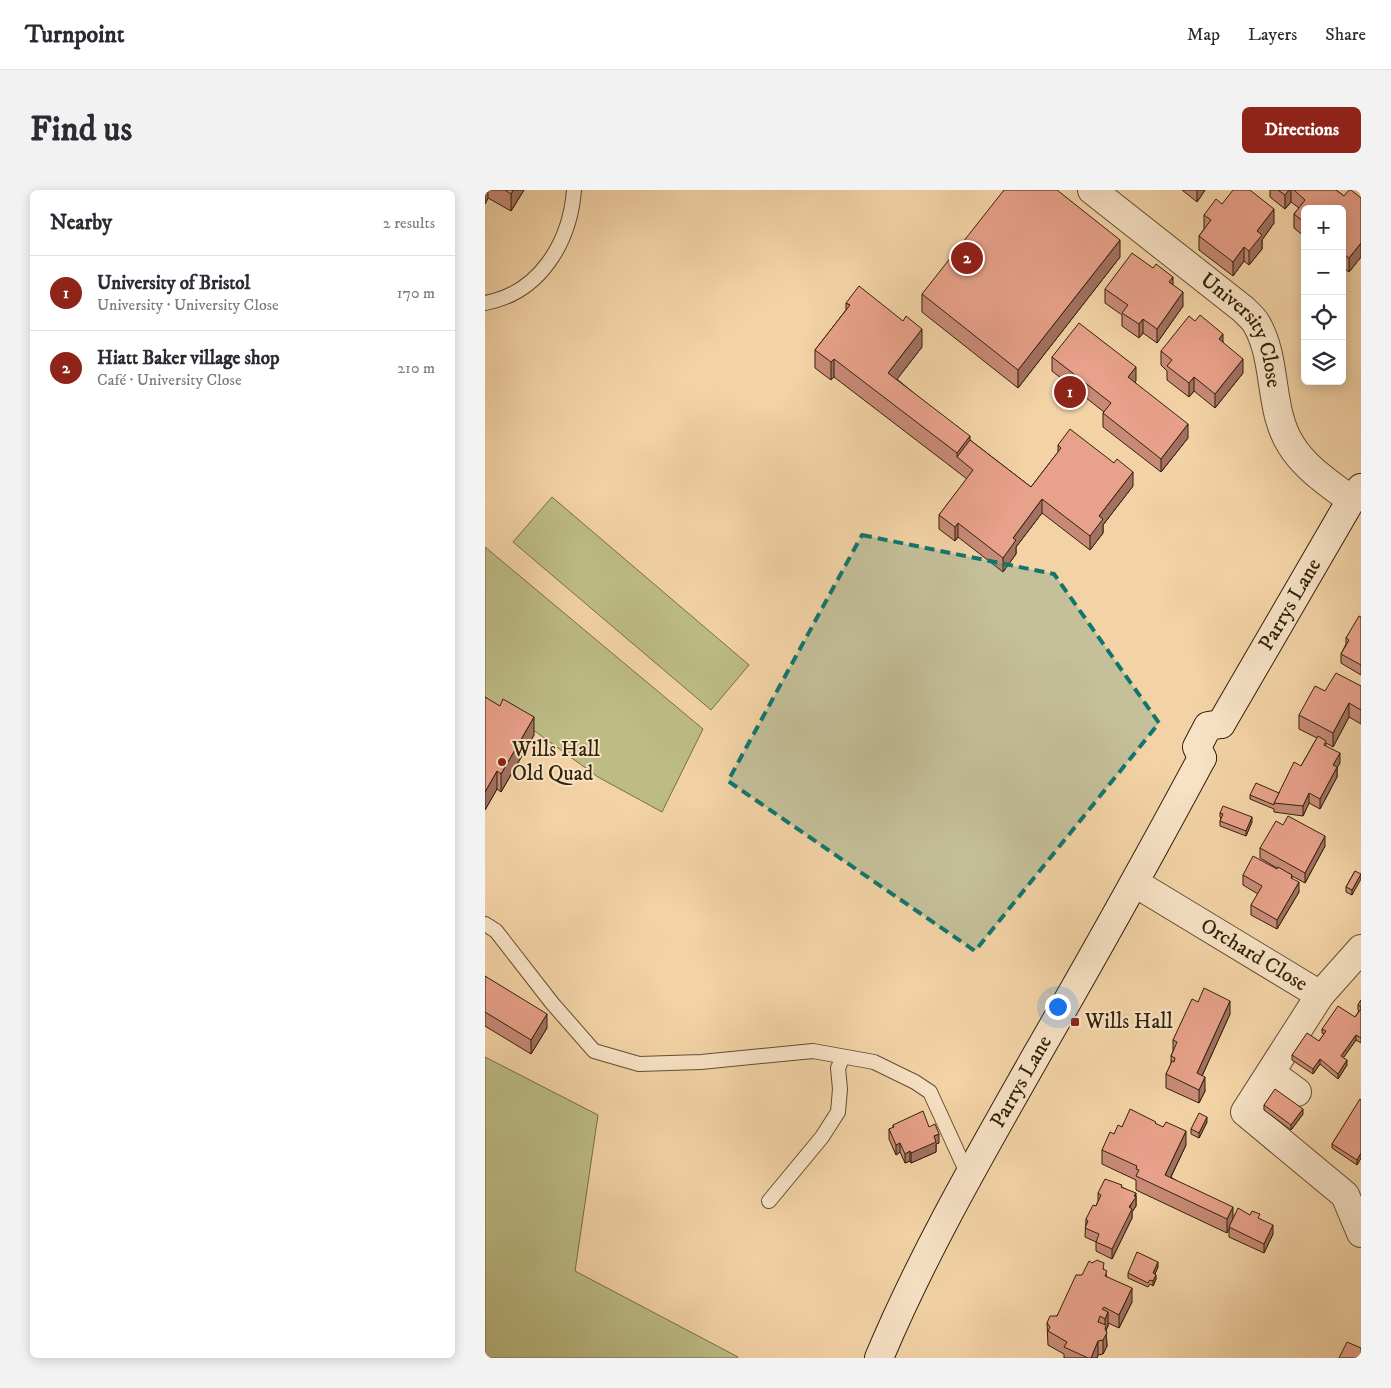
<!DOCTYPE html>
<html lang="en">
<head>
<meta charset="utf-8">
<style>
  body { margin:0; font-family:"IM FELL DW Pica",serif; background:#f2f2f3; color:#2b2b33 }
  .controls { position:absolute; right:15px; top:15px; display:grid; overflow:hidden; border-radius:8px; box-shadow:0 2px 12px #0003 }
  .controls button { width:45px; height:45px; display:grid; place-items:center; padding:0; border:0; border-bottom:1px solid #e1e1e2; background:#fff; color:#2b2b33; font:25px sans-serif }
  .you { position:absolute; left:572px; top:816px; width:18px; height:18px; margin:-12px; border:4px solid #fff; border-radius:50%; background:#1a73e8; box-shadow:0 0 0 8px #1a73e833 }
  .badge { display:grid; place-items:center; width:32px; height:32px; border-radius:50%; background:#8f2418; color:#fff; font-size:16px; font-weight:700 }
  .pin { position:absolute; translate:-50% -50%; border:2px solid #fff; box-shadow:0 1px 5px #0006 }
  .list { margin:0; padding:0; list-style:none }
  h2 { display:flex; justify-content:space-between; align-items:center; height:65px; margin:0; padding:0 20px; font-size:21px }
  h2 small { font-size:16px; font-weight:400; color:#7c7c81 }
  .list li { display:grid; grid-template-columns:32px 1fr auto; gap:15px; align-items:center; box-sizing:border-box; height:75px; padding:0 20px; border-top:1px solid #e1e1e2 }
  .list b { display:block; font-size:19px; white-space:nowrap }
  .list p { margin:0; font-size:16px; white-space:nowrap; color:#7c7c81 }
  .list em { font-size:16px; font-style:normal; color:#7c7c81 }
  .icon { flex:none; width:28px; height:28px; fill:none; stroke:currentColor; stroke-width:2; stroke-linecap:round; stroke-linejoin:round }
  .map { position:relative; flex:none; width:876px; height:1168px; overflow:hidden; border-radius:8px }
  header { display:flex; align-items:center; gap:30px; box-sizing:border-box; height:70px; padding:0 25px; background:#fff; border-bottom:1px solid #e1e1e2 }
  header strong { font-size:24px }
  nav { display:flex; gap:28px; margin-inline-start:auto; font-size:18px }
  .intro { display:flex; align-items:center; justify-content:space-between; box-sizing:border-box; height:120px; padding:0 30px }
  h1 { margin:0; font-size:35px }
  .button { padding:12px 22px; border-radius:8px; background:#8f2418; color:#fff; font-size:18px; font-weight:700 }
  main { display:flex; gap:30px; padding:0 30px }
  aside { flex:1; background:#fff; border-radius:8px; box-shadow:0 2px 12px #0003 }
  .map>svg:first-child { display:block }
</style>
</head>
<body>
<header>
<strong>Turnpoint</strong>
<nav><a>Map</a><a>Layers</a><a>Share</a></nav>
</header>
<div class="intro"><h1>Find us</h1><a class="button">Directions</a></div>
<main>
<aside>
<h2>Nearby<small>2 results</small></h2>
<ul class="list">
<li><span class="badge">1</span><div><b>University of Bristol</b><p>University · University Close</p></div><em>170 m</em></li>
<li><span class="badge">2</span><div><b>Hiatt Baker village shop</b><p>Café · University Close</p></div><em>210 m</em></li>
</ul>
</aside>
<div class="map">
<svg width="876" height="1168" viewBox="0 0 876 1168">
  <rect width="100%" height="100%" fill="#f3d3a6"/>
  <filter id="stains"><feTurbulence type="fractalNoise" baseFrequency=".004" numOctaves="4"/><feColorMatrix values="0 0 0 0 .2 0 0 0 0 .09 0 0 0 0 .02 0 0 0 .5 -.17"/></filter>
  <radialGradient id="worn" r=".72"><stop offset=".6" stop-color="#630" stop-opacity="0"/><stop offset="1" stop-color="#630" stop-opacity=".3"/></radialGradient>
  <g fill="#bdbc85" stroke="#776e47">
    <path d="M 67,307 L 264,475 L 226,520 L 28,352 Z"/>
    <path d="M 0,357 L 218,539 L 177,622 L 113,587 L 51,542 L 19,524 L 0,524 Z"/>
    <path d="M 0,867 L 113,925 L 90,1081 L 253,1167 L 252,1168 L 0,1168 Z"/>
  </g>
  <g fill="none" stroke-linecap="round" stroke-linejoin="round">
    <g stroke="#624e30" stroke-width="16">
      <g id="service">
        <path d="M 0,113 C 55,103 85,52 89,0"/>
        <path d="M 0,734 L 11,741 L 67,813 L 109,861 L 154,874 L 216,872 L 328,861 L 389,872 L 430,892 L 445,902 L 483,985"/>
        <path d="M 284,1011 L 337,947 L 353,922 L 355,899 L 353,878 L 358,867"/>
      </g>
    </g>
    <g stroke="#624e30" stroke-width="30">
      <g id="minor">
        <path id="s1" d="M 607,0 L 758,119 C 762,123 768,128 771,133 C 793,170 783,219 806,255 C 820,278 845,294 866,310"/>
        <path id="s2" d="M 650,693 L 835,805"/>
        <path d="M 876,759 L 835,805 L 760,922 L 860,1005 L 876,1043"/>
        <path d="M 786,883 L 812,902"/>
      </g>
    </g>
    <g stroke="#312109" stroke-width="30">
      <g id="secondary">
        <path id="s3" d="M 736,534 L 866,310 L 876,298"/>
        <path d="M 717,568 L 712,557 L 723,536 L 736,534"/>
        <path id="s4" d="M 394,1168 C 438,1063 495,965 551,866 C 608,767 663,669 717,568"/>
      </g>
    </g>
    <use href="#service" stroke="#f7e2c5" stroke-width="14"/>
    <use href="#minor" stroke="#f7e2c5" stroke-width="28"/>
    <use href="#secondary" stroke="#f7e2c5" stroke-width="28"/>
  </g>
  <g fill="#c88a77" stroke="#312109">
    <path d="M 0,0 L 39,0 L 26,21 L 3,8 L 0,14 Z"/>
    <path d="M 697,0 L 720,0 L 712,12 Z"/>
    <path d="M 785,0 L 851,0 L 859,6 L 876,8 L 876,67 L 864,82 L 857,77 L 857,19 L 820,19 L 820,47 L 809,38 L 809,24 L 814,18 L 806,12 L 800,19 L 785,7 Z"/>
    <path d="M 737,14 L 789,33 L 777,50 L 777,59 L 764,75 L 759,71 L 748,86 L 714,60 L 714,46 L 719,39 L 719,25 Z"/>
    <path d="M 635,67 L 533,198 L 437,122 L 437,104 Z"/>
    <path d="M 688,95 L 698,116 L 672,153 L 658,143 L 654,148 L 637,136 L 637,125 L 620,113 L 620,99 Z"/>
    <path d="M 361,113 L 437,157 L 412,189 L 485,250 L 546,297 L 573,262 L 573,255 L 648,296 L 618,335 L 618,343 L 605,360 L 557,323 L 531,357 L 531,364 L 518,382 L 473,347 L 470,351 L 454,339 L 454,325 L 482,289 L 349,187 L 346,190 L 330,178 L 330,160 L 361,120 Z"/>
    <path d="M 738,153 L 758,183 L 730,218 L 709,201 L 704,207 L 682,190 L 682,181 L 676,175 L 676,161 Z"/>
    <path d="M 567,167 L 651,191 L 650,192 L 703,248 L 676,282 L 618,237 L 618,223 L 619,222 L 567,181 Z"/>
    <path d="M 876,427 L 876,485 L 856,473 L 856,464 L 861,454 L 861,448 Z"/>
    <path d="M 876,496 L 876,534 L 864,527 L 848,557 L 841,553 L 841,556 L 855,573 L 852,577 L 852,587 L 835,619 L 824,613 L 818,626 L 789,622 L 789,619 L 765,609 L 765,605 L 794,603 L 816,576 L 832,548 L 814,539 L 814,525 L 840,501 Z"/>
    <path d="M 0,507 L 49,545 L 16,602 L 12,599 L 0,620 Z"/>
    <path d="M 735,623 L 767,632 L 761,646 L 735,636 L 735,631 L 736,628 L 735,627 Z"/>
    <path d="M 798,635 L 840,656 L 820,693 L 807,686 L 807,689 L 814,702 L 792,739 L 766,725 L 766,715 L 773,704 L 758,695 L 758,685 L 792,679 L 792,678 L 775,668 L 775,658 Z"/>
    <path d="M 870,681 L 867,705 L 861,702 L 861,697 Z"/>
    <path d="M 0,786 L 62,838 L 46,864 L 0,836 Z"/>
    <path d="M 876,810 L 876,853 L 871,850 L 858,868 L 862,875 L 853,889 L 835,874 L 828,884 L 807,870 L 807,865 L 834,851 L 839,844 L 837,843 L 837,839 L 870,827 L 874,821 L 873,820 L 873,815 Z"/>
    <path d="M 713,812 L 745,824 L 717,886 L 720,901 L 714,913 L 681,898 L 681,884 L 686,874 L 686,866 L 688,861 L 688,850 Z"/>
    <path d="M 876,910 L 876,968 L 872,975 L 847,958 L 847,954 Z"/>
    <path d="M 779,915 L 818,924 L 806,940 L 779,920 Z"/>
    <path d="M 722,932 L 714,948 L 706,944 L 706,939 Z"/>
    <path d="M 671,934 L 701,955 L 686,987 L 748,1030 L 775,1029 L 788,1044 L 779,1063 L 744,1047 L 744,1037 L 742,1043 L 651,1000 L 651,990 L 617,974 L 617,960 L 629,944 L 637,937 Z"/>
    <path d="M 408,935 L 444,937 L 454,953 L 451,954 L 451,962 L 426,973 L 425,971 L 420,973 L 415,962 L 411,965 L 404,949 L 404,939 L 408,938 Z"/>
    <path d="M 637,997 L 651,1006 L 651,1016 L 647,1022 L 647,1028 L 627,1069 L 611,1061 L 611,1052 L 600,1047 L 601,1029 L 611,1016 L 613,1011 L 613,1003 Z"/>
    <path d="M 607,1073 L 619,1079 L 622,1087 L 647,1112 L 634,1138 L 623,1133 L 623,1136 L 621,1140 L 622,1156 L 618,1164 L 613,1165 L 612,1168 L 579,1168 L 579,1164 L 563,1155 L 562,1133 L 572,1126 Z"/>
    <path d="M 673,1077 L 670,1084 L 671,1089 L 668,1096 L 665,1094 L 663,1097 L 643,1088 L 643,1083 Z"/>
  </g>
  <g fill="#a27161" stroke="#312109">
    <path d="M 0,0 L 3,0 L 3,8 L 0,14 Z"/>
    <path d="M 28,0 L 39,0 L 26,21 L 26,4 Z"/>
    <path d="M 712,0 L 720,0 L 712,12 Z"/>
    <path d="M 804,0 L 806,0 L 806,12 L 800,19 L 800,5 Z"/>
    <path d="M 789,19 L 789,33 L 777,50 L 777,59 L 764,75 L 764,61 L 772,41 Z"/>
    <path d="M 635,50 L 635,67 L 533,198 L 533,180 Z"/>
    <path d="M 876,53 L 876,67 L 864,82 L 864,68 Z"/>
    <path d="M 759,57 L 759,71 L 748,86 L 748,72 Z"/>
    <path d="M 688,87 L 688,101 L 684,92 Z"/>
    <path d="M 698,102 L 698,116 L 672,153 L 672,139 Z"/>
    <path d="M 658,129 L 658,143 L 654,148 L 654,134 Z"/>
    <path d="M 437,139 L 437,157 L 403,201 L 403,183 Z"/>
    <path d="M 738,144 L 738,157 L 734,149 Z"/>
    <path d="M 349,169 L 349,187 L 346,190 L 346,172 Z"/>
    <path d="M 758,169 L 758,183 L 730,218 L 730,204 Z"/>
    <path d="M 651,177 L 651,191 L 643,201 L 643,187 Z"/>
    <path d="M 709,187 L 709,201 L 704,207 L 704,193 Z"/>
    <path d="M 703,234 L 703,248 L 676,282 L 676,269 Z"/>
    <path d="M 485,246 L 485,264 L 472,267 L 472,263 Z"/>
    <path d="M 648,282 L 648,296 L 618,335 L 618,343 L 605,360 L 605,346 L 614,326 Z"/>
    <path d="M 557,309 L 557,323 L 531,357 L 531,364 L 518,382 L 518,368 L 528,348 Z"/>
    <path d="M 473,333 L 473,347 L 470,351 L 470,337 Z"/>
    <path d="M 864,513 L 864,527 L 848,557 L 848,543 Z"/>
    <path d="M 49,527 L 49,545 L 16,602 L 16,584 Z"/>
    <path d="M 855,563 L 855,573 L 848,585 L 848,575 Z"/>
    <path d="M 852,577 L 852,587 L 835,619 L 835,609 Z"/>
    <path d="M 12,581 L 12,599 L 0,620 L 0,602 Z"/>
    <path d="M 824,603 L 824,613 L 818,626 L 818,616 Z"/>
    <path d="M 767,627 L 767,632 L 761,646 L 761,641 Z"/>
    <path d="M 840,646 L 840,656 L 820,693 L 820,683 Z"/>
    <path d="M 876,684 L 876,689 L 867,705 L 867,700 Z"/>
    <path d="M 814,692 L 814,702 L 792,739 L 792,730 Z"/>
    <path d="M 745,811 L 745,824 L 712,897 L 712,883 Z"/>
    <path d="M 62,824 L 62,838 L 46,864 L 46,850 Z"/>
    <path d="M 871,845 L 871,850 L 856,871 L 856,866 Z"/>
    <path d="M 835,869 L 835,874 L 828,884 L 828,879 Z"/>
    <path d="M 862,870 L 862,875 L 853,889 L 853,884 Z"/>
    <path d="M 720,887 L 720,901 L 714,913 L 714,900 Z"/>
    <path d="M 818,919 L 818,924 L 806,940 L 806,935 Z"/>
    <path d="M 722,927 L 722,932 L 714,948 L 714,943 Z"/>
    <path d="M 701,941 L 701,955 L 680,999 L 680,985 Z"/>
    <path d="M 454,944 L 454,953 L 451,954 L 451,962 L 426,973 L 426,963 L 449,946 Z"/>
    <path d="M 415,953 L 415,962 L 411,965 L 411,955 Z"/>
    <path d="M 425,961 L 425,971 L 420,973 L 420,964 Z"/>
    <path d="M 876,963 L 876,968 L 872,975 L 872,970 Z"/>
    <path d="M 651,1003 L 651,1016 L 647,1022 L 647,1028 L 627,1069 L 627,1059 Z"/>
    <path d="M 748,1017 L 748,1031 L 742,1043 L 742,1029 Z"/>
    <path d="M 788,1035 L 788,1044 L 779,1063 L 779,1054 Z"/>
    <path d="M 673,1072 L 673,1077 L 668,1088 L 668,1083 Z"/>
    <path d="M 671,1085 L 671,1089 L 668,1096 L 668,1091 Z"/>
    <path d="M 647,1098 L 647,1112 L 634,1138 L 634,1125 Z"/>
    <path d="M 623,1122 L 623,1136 L 621,1140 L 622,1156 L 618,1164 L 618,1150 L 620,1137 L 620,1129 Z"/>
    <path d="M 613,1151 L 613,1165 L 612,1168 L 606,1168 Z"/>
  </g>
  <g fill="#e8a18a" stroke="#312109">
    <path d="M 20,0 L 28,0 L 26,4 Z"/>
    <path d="M 519,0 L 572,0 L 635,50 L 533,180 L 437,104 Z"/>
    <path d="M 748,0 L 765,0 L 789,19 L 772,41 L 777,45 L 764,61 L 759,57 L 748,72 L 714,46 L 726,30 L 719,25 L 731,9 L 737,14 Z"/>
    <path d="M 793,0 L 804,0 L 800,5 Z"/>
    <path d="M 809,0 L 851,0 L 859,6 L 864,0 L 866,0 L 876,8 L 876,53 L 864,68 L 857,63 L 857,19 L 820,19 L 820,33 L 809,24 L 820,10 Z"/>
    <path d="M 647,63 L 668,78 L 671,74 L 688,87 L 684,92 L 698,102 L 672,139 L 658,129 L 654,134 L 637,123 L 643,115 L 620,99 Z"/>
    <path d="M 374,96 L 418,131 L 421,126 L 437,139 L 403,183 L 485,246 L 472,263 L 349,169 L 346,172 L 330,160 L 365,115 L 361,113 Z"/>
    <path d="M 715,125 L 738,144 L 734,149 L 758,169 L 730,204 L 709,187 L 704,193 L 682,176 L 687,170 L 676,161 L 704,126 L 710,131 Z"/>
    <path d="M 594,133 L 651,177 L 643,187 L 703,234 L 676,269 L 618,223 L 626,213 L 567,167 Z"/>
    <path d="M 585,239 L 629,273 L 632,269 L 648,282 L 614,326 L 618,329 L 605,346 L 557,309 L 528,348 L 531,350 L 518,368 L 473,333 L 470,337 L 454,325 L 488,280 L 472,267 L 485,250 L 546,297 L 576,258 L 573,255 Z"/>
    <path d="M 874,426 L 876,427 L 876,475 L 856,464 L 864,450 L 861,448 Z"/>
    <path d="M 851,483 L 876,496 L 876,520 L 864,513 L 848,543 L 814,525 L 830,496 L 840,501 Z"/>
    <path d="M 0,507 L 15,516 L 18,509 L 49,527 L 16,584 L 12,581 L 0,602 Z"/>
    <path d="M 833,546 L 841,551 L 839,555 L 855,563 L 848,575 L 852,577 L 835,609 L 824,603 L 818,616 L 789,613 L 809,572 L 816,576 Z"/>
    <path d="M 771,593 L 794,603 L 789,613 L 789,615 L 765,605 Z"/>
    <path d="M 738,616 L 767,627 L 761,641 L 735,631 L 738,624 L 735,623 Z"/>
    <path d="M 803,626 L 840,646 L 820,683 L 775,658 L 791,631 L 798,635 Z"/>
    <path d="M 768,666 L 792,679 L 793,677 L 807,685 L 806,688 L 814,692 L 792,730 L 766,715 L 777,696 L 758,685 Z"/>
    <path d="M 870,681 L 876,684 L 867,700 L 861,697 Z"/>
    <path d="M 0,786 L 62,824 L 46,850 L 0,822 Z"/>
    <path d="M 719,798 L 745,811 L 712,883 L 720,887 L 714,900 L 681,884 L 687,871 L 689,872 L 690,868 L 686,866 L 692,852 L 688,850 L 707,809 L 713,812 Z"/>
    <path d="M 876,810 L 876,817 L 873,815 Z"/>
    <path d="M 853,816 L 870,827 L 876,819 L 876,848 L 871,845 L 856,866 L 862,870 L 853,884 L 835,869 L 828,879 L 807,865 L 822,843 L 834,851 L 841,841 L 837,839 Z"/>
    <path d="M 790,899 L 818,919 L 806,935 L 779,915 Z"/>
    <path d="M 875,909 L 876,910 L 876,963 L 872,970 L 847,954 Z"/>
    <path d="M 645,919 L 671,932 L 670,933 L 678,937 L 681,932 L 701,941 L 680,985 L 748,1017 L 742,1029 L 651,986 L 654,980 L 651,979 L 652,976 L 617,960 L 625,942 L 629,944 L 633,935 L 637,937 Z"/>
    <path d="M 438,921 L 444,937 L 450,934 L 454,944 L 449,946 L 451,952 L 426,963 L 425,961 L 420,964 L 415,953 L 411,955 L 404,939 L 409,937 L 408,935 Z"/>
    <path d="M 714,923 L 722,927 L 714,943 L 706,939 Z"/>
    <path d="M 620,989 L 637,995 L 636,997 L 651,1003 L 649,1006 L 651,1007 L 644,1017 L 647,1019 L 627,1059 L 611,1052 L 614,1044 L 600,1038 L 603,1031 L 601,1029 L 608,1015 L 611,1016 L 616,1005 L 613,1003 Z"/>
    <path d="M 753,1018 L 765,1025 L 767,1021 L 775,1024 L 773,1028 L 788,1035 L 779,1054 L 744,1037 Z"/>
    <path d="M 652,1062 L 673,1072 L 668,1083 L 671,1085 L 668,1091 L 665,1090 L 663,1093 L 643,1083 Z"/>
    <path d="M 612,1070 L 619,1073 L 618,1079 L 622,1081 L 620,1086 L 647,1098 L 634,1125 L 619,1117 L 617,1119 L 623,1122 L 620,1129 L 615,1126 L 613,1132 L 621,1135 L 620,1139 L 622,1143 L 618,1150 L 613,1151 L 606,1168 L 603,1168 L 579,1157 L 582,1152 L 563,1141 L 565,1137 L 562,1133 L 565,1126 L 572,1126 L 591,1085 L 597,1085 L 604,1071 L 607,1073 Z"/>
    <path d="M 862,1152 L 876,1158 L 876,1168 L 854,1168 Z"/>
  </g>
  <path fill="#0f766e" fill-opacity="0.2" stroke="#0f766e" stroke-width="4" stroke-dasharray="10 6" stroke-linejoin="round" d="M 377,345 L 569,384 L 674,533 L 490,761 L 243,591 Z"/>
  <g fill="#8f2418" stroke="#f7e2c5" stroke-width="2">
    <circle cx="17" cy="572" r="5"/>
    <rect x="585" y="827" width="10" height="10" rx="2.5"/>
  </g>
  <g text-anchor="middle" dominant-baseline="central" stroke-width="4" stroke-linejoin="round" paint-order="stroke">
    <g font-size="21" fill="#312109" stroke="#f7e2c5">
      <text stroke="none"><textPath href="#s1" startOffset="210">University Close</textPath></text>
      <text stroke="none"><textPath href="#s3" startOffset="138">Parrys Lane</textPath></text>
      <text stroke="none"><textPath href="#s2" startOffset="139">Orchard Close</textPath></text>
      <text stroke="none"><textPath href="#s4" startOffset="311">Parrys Lane</textPath></text>
    </g>
    <g font-size="21" fill="#312109" stroke="#f7e2c5" text-anchor="start">
      <text x="27" y="560">Wills Hall<tspan x="27" dy="24">Old Quad</tspan></text>
      <text x="600" y="832">Wills Hall</text>
    </g>
  </g>
  <rect width="100%" height="100%" filter="url(#stains)"/>
  <rect width="100%" height="100%" fill="url(#worn)"/>
</svg>
<div class="controls">
<button>+</button>
<button>−</button>
<button><svg class="icon" aria-label="locate" viewBox="0 0 24 24"><circle cx="12" cy="12" r="6"/><path d="M12 2v4M12 18v4M2 12h4M18 12h4"/></svg></button>
<button><svg class="icon" aria-label="layers" viewBox="0 0 24 24"><path d="M12 4l9 5-9 5-9-5zM3 14l9 5 9-5"/></svg></button>
</div>
<div class="you"></div>
<div class="pin badge" style="left:585px;top:202px">1</div>
<div class="pin badge" style="left:482px;top:68px">2</div>
</div>
</main>
</body>
</html>
